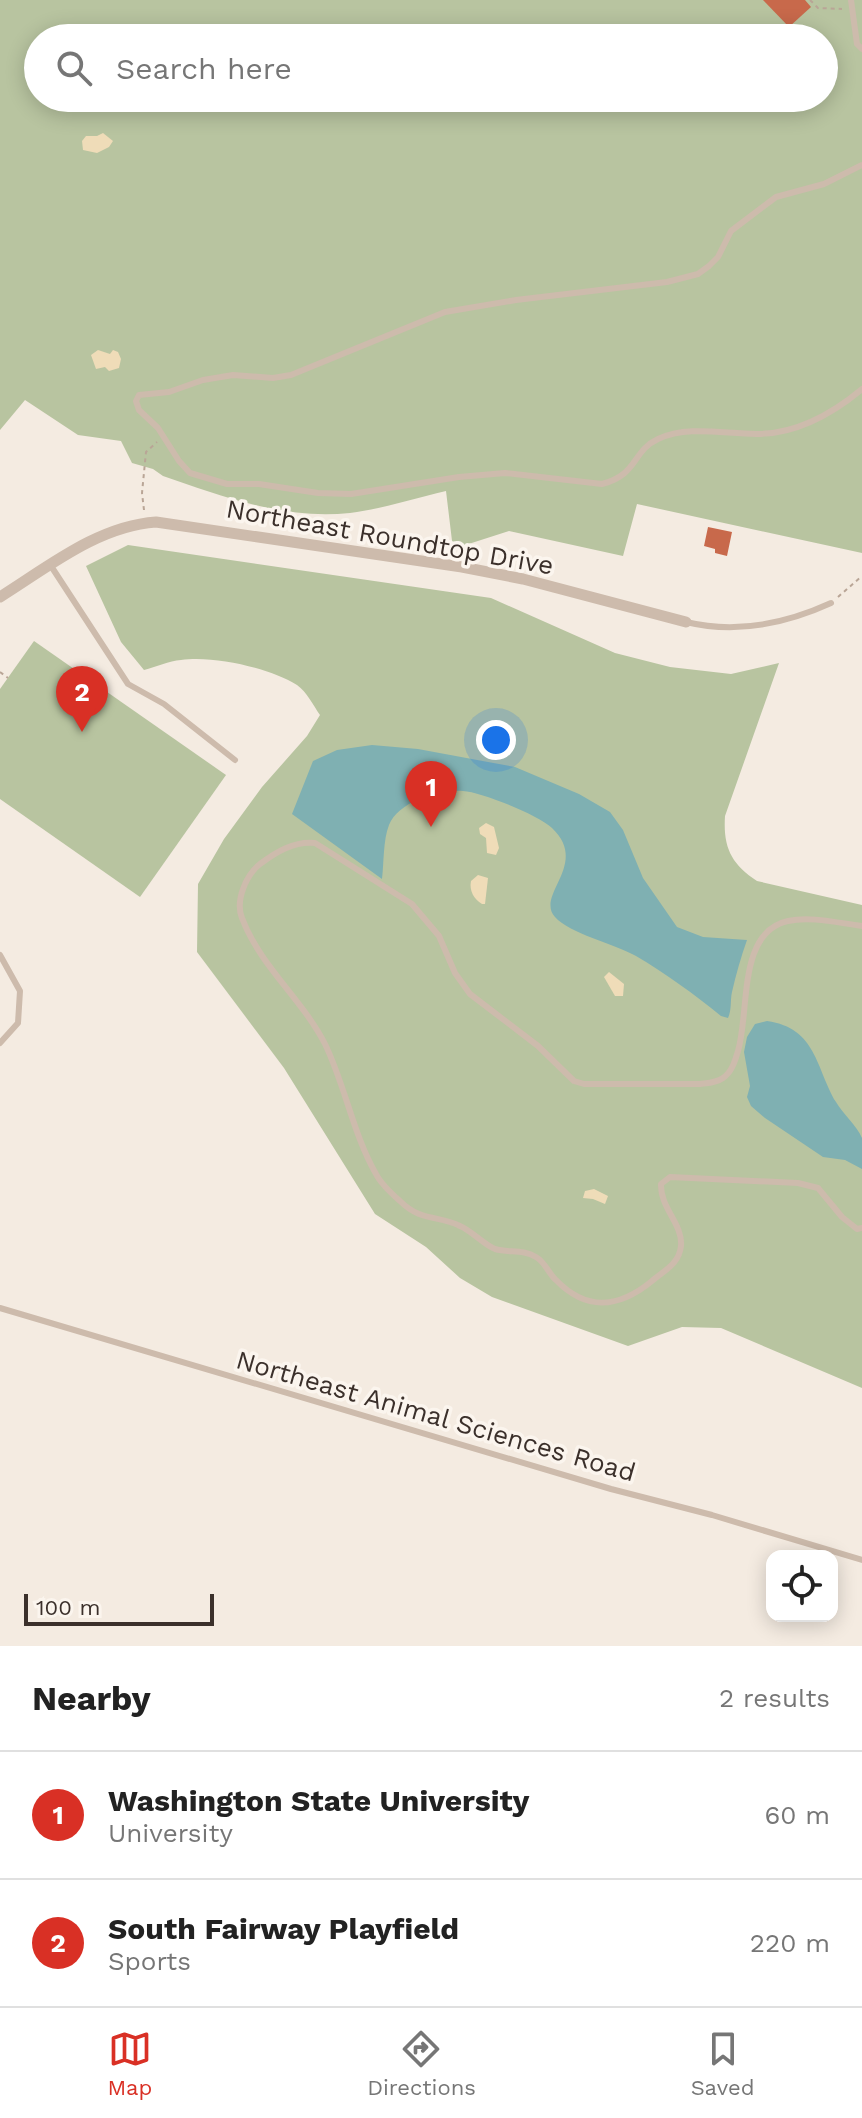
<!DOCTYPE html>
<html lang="en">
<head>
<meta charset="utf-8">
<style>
  body { margin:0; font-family:"Work Sans",sans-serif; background:#f2f2f2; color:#222 }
  .controls { position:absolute; right:24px; bottom:24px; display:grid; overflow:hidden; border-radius:16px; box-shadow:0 4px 20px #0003 }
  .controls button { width:72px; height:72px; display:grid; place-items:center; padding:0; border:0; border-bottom:2px solid #e0e0e0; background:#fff; color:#222; font:40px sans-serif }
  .scale { position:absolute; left:24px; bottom:20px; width:190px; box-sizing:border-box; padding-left:8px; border:4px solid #3b302b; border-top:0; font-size:22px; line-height:28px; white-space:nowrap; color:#3b302b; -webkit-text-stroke:6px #fbf5ee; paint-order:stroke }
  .you { position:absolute; left:496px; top:740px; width:28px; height:28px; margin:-20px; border:6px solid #fff; border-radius:50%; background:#1a73e8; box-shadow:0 0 0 12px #1a73e833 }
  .badge { display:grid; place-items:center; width:52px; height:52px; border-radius:50%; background:#d93025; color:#fff; font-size:26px; font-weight:700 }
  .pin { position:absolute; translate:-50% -66px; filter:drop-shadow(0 2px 4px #0008) }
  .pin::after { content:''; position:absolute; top:42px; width:28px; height:24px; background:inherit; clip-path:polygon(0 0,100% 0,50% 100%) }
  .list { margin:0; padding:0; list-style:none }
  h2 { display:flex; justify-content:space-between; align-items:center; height:104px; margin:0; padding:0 32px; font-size:34px }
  h2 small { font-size:26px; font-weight:400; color:#767676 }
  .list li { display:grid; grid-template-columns:52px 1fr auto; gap:24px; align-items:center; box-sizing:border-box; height:128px; padding:0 32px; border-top:2px solid #e0e0e0 }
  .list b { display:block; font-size:30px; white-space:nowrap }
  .list p { margin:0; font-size:26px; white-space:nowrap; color:#767676 }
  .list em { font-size:26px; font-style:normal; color:#767676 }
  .icon { flex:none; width:44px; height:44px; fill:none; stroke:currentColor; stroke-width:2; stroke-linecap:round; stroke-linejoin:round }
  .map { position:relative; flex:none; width:862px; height:1646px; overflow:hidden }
  .search { position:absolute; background:#fff; box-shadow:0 4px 20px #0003; left:24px; right:24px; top:24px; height:88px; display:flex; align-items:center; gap:20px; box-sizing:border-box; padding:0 28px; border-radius:44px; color:#767676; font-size:30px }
  .sheet { height:360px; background:#fff }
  nav { display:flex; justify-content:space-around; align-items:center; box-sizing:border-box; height:112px; border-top:2px solid #e0e0e0; background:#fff; font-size:22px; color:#767676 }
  nav a { display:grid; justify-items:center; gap:4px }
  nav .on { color:#d93025 }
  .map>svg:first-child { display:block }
</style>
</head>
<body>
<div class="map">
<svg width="862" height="1646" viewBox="0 0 862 1646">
  <rect width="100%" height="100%" fill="#f4ebe1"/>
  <g fill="#b8c4a0" fill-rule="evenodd">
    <path d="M 0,0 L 862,0 L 862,553 L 637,504 L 623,556 L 509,531 L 453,549 L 446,491 C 415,498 382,509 350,513 C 284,520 224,497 163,476 L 153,469 L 132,463 L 121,441 L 78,435 L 25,400 L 0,430 ZM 38,38 L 824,38 L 824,98 L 38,98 Z"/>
    <path d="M 128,545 L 491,598 L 615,653 L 670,667 L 731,674 L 779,663 L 725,816 C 723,847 731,864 757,881 L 862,905 L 862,1388 L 721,1328 L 682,1327 L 628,1346 L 492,1297 L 460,1278 L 426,1247 L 375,1214 L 284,1068 L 197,952 L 198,884 L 224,839 L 262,787 L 307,736 L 320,715 C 313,705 307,692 297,685 C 270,668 213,655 181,660 C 169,661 156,667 144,670 L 121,642 L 86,566 Z"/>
    <path d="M 34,641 L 226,775 L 140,897 L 0,799 L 0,689 Z"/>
  </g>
  <g fill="#efdcb8">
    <path d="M 103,133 L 113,141 L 109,147 L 97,153 L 83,150 L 82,141 L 86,136 L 97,136 Z"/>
    <path d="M 98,350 L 110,354 L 113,350 L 118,352 L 121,359 L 119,368 L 109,371 L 105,367 L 96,369 L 91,355 Z"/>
    <path d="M 486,823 L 494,827 L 499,848 L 496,855 L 487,853 L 486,838 L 480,834 L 479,828 Z"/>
    <path d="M 478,875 L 488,878 L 485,904 L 482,904 C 474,899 469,891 471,881 Z"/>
    <path d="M 609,972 L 624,984 L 623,996 L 615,996 L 604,977 Z"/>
    <path d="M 594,1189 L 608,1196 L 605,1204 L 593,1199 L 583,1198 L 585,1191 Z"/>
  </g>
  <g fill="#7fb0b2">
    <path d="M 372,745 L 418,749 L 515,767 L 579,794 L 610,812 L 623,830 L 643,878 L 677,927 L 703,937 L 747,940 C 741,957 736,974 732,992 C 730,1001 732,1009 728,1018 L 721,1016 C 694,994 665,973 636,956 C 614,944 569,933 555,917 C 535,895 590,864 552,828 C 539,815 481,792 463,791 C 440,789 399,801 389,825 C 383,840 384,863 382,879 L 292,814 L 313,761 L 337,750 Z"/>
    <path d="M 767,1021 C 817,1028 816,1069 836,1102 C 843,1114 857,1126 862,1138 C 862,1145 862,1161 862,1169 L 845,1160 L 823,1157 L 765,1118 L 751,1106 L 747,1097 L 750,1086 L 744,1052 L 747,1037 L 755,1024 Z"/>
  </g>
  <g fill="#c8694b">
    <path d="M 763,0 L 805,0 L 811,7 L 789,27 Z"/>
    <path d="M 708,527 L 732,532 L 727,556 L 715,553 L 715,549 L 704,546 Z"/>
  </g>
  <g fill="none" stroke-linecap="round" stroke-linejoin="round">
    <g stroke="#b9a596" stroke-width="2" stroke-dasharray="4 4" stroke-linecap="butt">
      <path d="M 810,0 L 818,8 L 842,9"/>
      <path d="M 144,510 L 142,493 L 146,452 L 157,442"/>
      <path d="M 838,597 L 862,576"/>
      <path d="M 0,672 L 8,678"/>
    </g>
    <g stroke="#cdbbac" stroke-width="6">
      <path d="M 851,0 L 857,44 L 862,49"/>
      <path d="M 862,165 L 824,184 L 776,197 L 731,231 L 718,257 L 709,266 L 698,274 L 667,282 L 516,300 L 445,312 L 291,375 L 273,378 L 233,375 L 203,380 L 169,392 L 139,395 L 136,401 L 139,410 L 158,428 L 179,461 L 190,473 L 227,484 L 259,484 L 318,493 L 351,494 L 459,477 L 505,473 L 602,484 C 638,475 632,451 658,439 C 688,425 724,434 756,434 C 795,434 832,414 862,389"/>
      <path d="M 51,566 L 128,684 L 164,704 L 235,760"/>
      <path d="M 686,622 C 736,634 785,624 831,603"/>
      <path d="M 862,926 C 838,923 811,916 788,921 C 737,932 750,1011 738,1051 C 735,1061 732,1072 723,1078 C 716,1083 708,1083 700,1084 L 584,1084 L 574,1081 L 538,1046 L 470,994 L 455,973 L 439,936 L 412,904 L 315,843 C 294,841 276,852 260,864 C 246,875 235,901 242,918 C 260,966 302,999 325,1044 C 345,1085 353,1134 376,1174 C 381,1184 392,1194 400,1201 C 421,1222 438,1215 460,1226 C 472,1231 484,1245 495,1249 C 509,1253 523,1249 536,1257 C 545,1262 549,1274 556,1280 C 587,1312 619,1308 652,1281 C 665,1270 679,1264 681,1246 C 683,1224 660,1208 661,1184 L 670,1177 L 798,1183 L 818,1188 L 842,1217 L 857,1229 L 862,1228"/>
      <path d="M 0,955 L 20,991 L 18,1023 L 0,1043"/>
      <path d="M 0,1308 L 611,1489 L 712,1515 L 862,1560"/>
    </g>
    <path stroke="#cdbbac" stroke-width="11" d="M 0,597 C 48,567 98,526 156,522 L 462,567 L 523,579 L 686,622"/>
  </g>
  <g text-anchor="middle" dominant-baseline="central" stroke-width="7" stroke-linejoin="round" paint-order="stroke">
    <g font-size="26" fill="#3b302b" stroke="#fbf5ee">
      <text transform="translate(390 537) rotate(10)">Northeast Roundtop Drive</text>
      <text transform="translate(436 1416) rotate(16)">Northeast Animal Sciences Road</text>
    </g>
  </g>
</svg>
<div class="controls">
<button><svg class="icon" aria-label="locate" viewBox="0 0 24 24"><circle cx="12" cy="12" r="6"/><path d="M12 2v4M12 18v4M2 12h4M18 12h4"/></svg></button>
</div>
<div class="scale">100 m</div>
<div class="you"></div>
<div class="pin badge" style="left:431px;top:827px">1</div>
<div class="pin badge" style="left:82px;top:732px">2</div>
<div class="search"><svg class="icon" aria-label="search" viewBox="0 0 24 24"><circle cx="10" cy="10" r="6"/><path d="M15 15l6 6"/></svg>Search here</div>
</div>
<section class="sheet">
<h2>Nearby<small>2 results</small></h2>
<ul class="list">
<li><span class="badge">1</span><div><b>Washington State University</b><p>University</p></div><em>60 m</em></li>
<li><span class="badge">2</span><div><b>South Fairway Playfield</b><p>Sports</p></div><em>220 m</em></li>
</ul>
</section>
<nav>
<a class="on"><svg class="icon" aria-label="map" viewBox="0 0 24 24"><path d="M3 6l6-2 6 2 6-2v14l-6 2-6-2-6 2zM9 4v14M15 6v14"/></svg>Map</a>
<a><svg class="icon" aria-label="directions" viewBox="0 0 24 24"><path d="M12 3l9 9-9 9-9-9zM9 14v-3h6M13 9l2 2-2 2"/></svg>Directions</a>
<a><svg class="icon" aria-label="saved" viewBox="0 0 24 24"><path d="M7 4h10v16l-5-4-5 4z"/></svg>Saved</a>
</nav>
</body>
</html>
